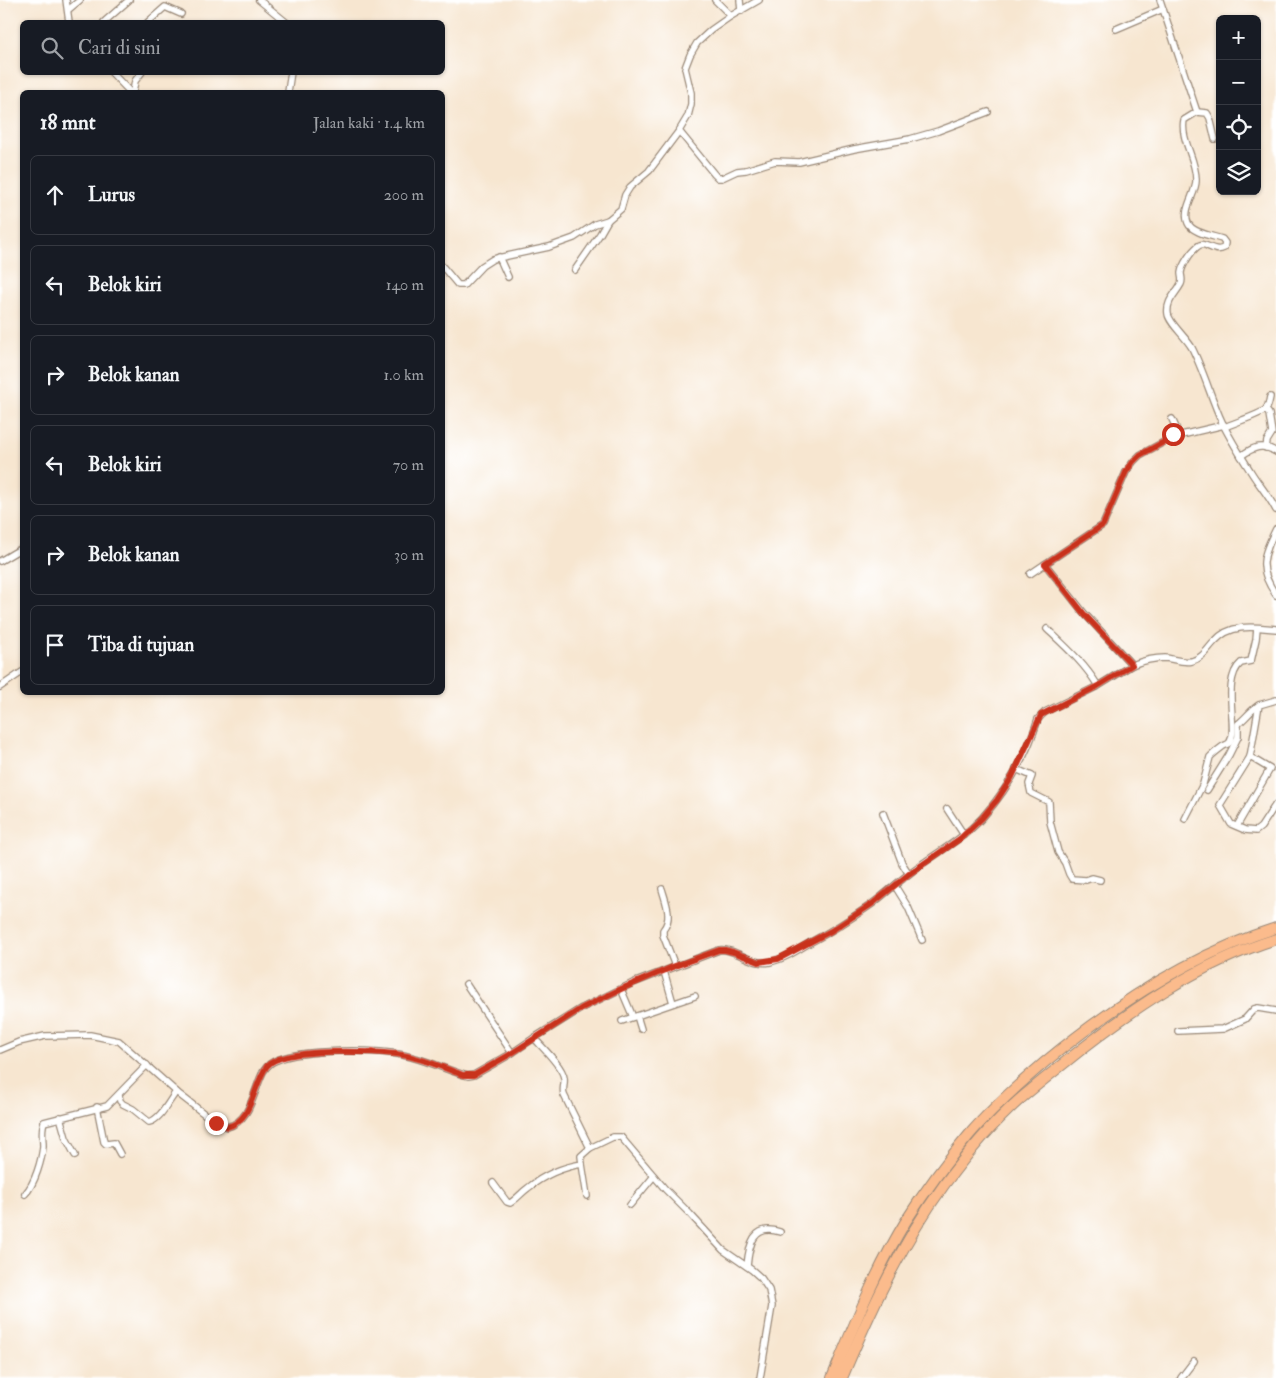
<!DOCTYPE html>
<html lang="id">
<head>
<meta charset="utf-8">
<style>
  body { margin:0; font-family:"IM FELL Double Pica",serif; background:#20242c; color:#f1f3f6 }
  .controls { position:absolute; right:15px; top:15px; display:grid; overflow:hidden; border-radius:8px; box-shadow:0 1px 4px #0004 }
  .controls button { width:45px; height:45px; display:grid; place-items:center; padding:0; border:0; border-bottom:1px solid #363941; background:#171b24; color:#f1f3f6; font:25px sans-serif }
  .stop { position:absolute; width:15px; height:15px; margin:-11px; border:4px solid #c8321e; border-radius:50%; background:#fff }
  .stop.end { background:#c8321e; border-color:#fff; box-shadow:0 1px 5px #0008 }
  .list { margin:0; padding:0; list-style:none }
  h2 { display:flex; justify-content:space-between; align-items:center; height:65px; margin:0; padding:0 20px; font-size:21px }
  h2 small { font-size:16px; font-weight:400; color:#9ea1a6 }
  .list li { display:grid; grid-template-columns:32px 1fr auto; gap:15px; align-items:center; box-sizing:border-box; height:80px; margin:0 10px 10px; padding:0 10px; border:1px solid #363941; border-radius:8px }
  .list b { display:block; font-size:19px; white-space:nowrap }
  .list em { font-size:16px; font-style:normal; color:#9ea1a6 }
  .icon { flex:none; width:28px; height:28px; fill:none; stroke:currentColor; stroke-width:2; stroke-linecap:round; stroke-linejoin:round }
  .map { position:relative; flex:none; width:1276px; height:1378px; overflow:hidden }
  .search { position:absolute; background:#171b24; box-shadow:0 1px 4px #0004; left:20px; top:20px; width:425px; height:55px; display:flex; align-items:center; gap:12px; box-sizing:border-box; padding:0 18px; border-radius:8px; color:#9ea1a6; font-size:19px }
  .panel { position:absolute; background:#171b24; box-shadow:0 1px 4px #0004; left:20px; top:90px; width:425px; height:605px; border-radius:8px }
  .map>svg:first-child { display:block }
</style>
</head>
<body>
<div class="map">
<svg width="1276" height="1378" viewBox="0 0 1276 1378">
  <rect width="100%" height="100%" fill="#fff"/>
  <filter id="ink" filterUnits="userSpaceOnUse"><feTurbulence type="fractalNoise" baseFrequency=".02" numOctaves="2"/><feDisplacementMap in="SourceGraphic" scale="10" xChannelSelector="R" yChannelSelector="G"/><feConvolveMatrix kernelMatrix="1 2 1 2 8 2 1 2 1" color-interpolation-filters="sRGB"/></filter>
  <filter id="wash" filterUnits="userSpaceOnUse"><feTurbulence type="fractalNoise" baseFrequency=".0096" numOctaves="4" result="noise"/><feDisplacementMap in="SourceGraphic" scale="20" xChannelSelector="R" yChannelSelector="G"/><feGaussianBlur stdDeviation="1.12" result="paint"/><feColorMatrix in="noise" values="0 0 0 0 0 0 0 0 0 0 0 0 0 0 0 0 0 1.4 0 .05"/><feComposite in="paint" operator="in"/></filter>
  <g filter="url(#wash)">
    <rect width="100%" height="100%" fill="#f7e6d0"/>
  </g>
  <g filter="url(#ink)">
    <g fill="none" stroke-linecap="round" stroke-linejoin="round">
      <g stroke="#987" stroke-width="8">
        <g id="street">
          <path d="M 66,0 L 69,22"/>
          <path d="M 259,0 L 286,22"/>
          <path d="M 715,0 L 731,16"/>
          <path d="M 740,0 L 741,11"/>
          <path d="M 1160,0 L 1197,112"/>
          <path d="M 68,10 L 80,0"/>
          <path d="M 104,22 L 129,0"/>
          <path d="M 148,22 L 165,7 L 181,14"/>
          <path d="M 1116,29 L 1163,9"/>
          <path d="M 111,72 L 130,92"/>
          <path d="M 133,92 L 135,81 L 142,72"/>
          <path d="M 288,92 L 291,72"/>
          <path d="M 679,131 L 714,174 L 718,178 L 722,178 L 737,171 L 746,170 L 775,161 L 799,162 L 854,149 L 910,139 L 938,131 L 988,112"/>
          <path d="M 1215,139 L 1210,118 L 1207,113 L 1197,112 L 1184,120 C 1180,140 1197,160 1196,181 C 1196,194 1182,209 1188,223 C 1192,233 1213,236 1222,239 L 1225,243 L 1224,248 C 1212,254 1205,239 1197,247 C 1191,252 1182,265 1181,273 C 1181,277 1183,280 1181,284 C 1175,295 1166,301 1168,314 C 1169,323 1186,337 1192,348 C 1204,372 1211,398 1222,422 C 1230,439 1241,456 1251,472 C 1259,485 1269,496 1276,510"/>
          <path d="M 499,257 L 508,277"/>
          <path d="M 442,266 L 458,285 L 464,285 L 482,266 L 493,259 L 549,247 L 574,238 L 595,224 L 608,220 L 621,209 L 625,195 L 630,187 L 649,171 L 679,131 L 688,116 L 691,104 L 691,93 L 685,68 L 690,55 L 697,43 L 711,30 L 731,16 L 759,0"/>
          <path d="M 575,270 L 600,234 L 608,220"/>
          <path d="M 1266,410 L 1269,414 L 1272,433 L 1267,441 L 1266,448"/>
          <path d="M 1172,419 L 1177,430 L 1173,434 L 1173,437 L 1224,425"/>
          <path d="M 1225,427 C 1233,423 1262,414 1266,409 C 1269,405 1269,401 1270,397"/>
          <path d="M 1241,456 C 1253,447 1263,443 1276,452"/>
          <path d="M 1276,529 C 1263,556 1257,568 1276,595"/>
          <path d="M 0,561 L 22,548"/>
          <path d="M 1045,564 L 1084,613 L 1132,665"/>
          <path d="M 1030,574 L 1103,525 L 1126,472 L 1133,462 L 1140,455 L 1173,437"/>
          <path d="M 1047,629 C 1066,647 1085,664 1098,686"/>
          <path d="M 0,687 L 22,672"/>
          <path d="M 1276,700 L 1259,705 L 1250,757 L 1220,805 L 1231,824 L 1245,830 L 1256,831 L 1261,827 L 1276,804"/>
          <path d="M 1016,769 L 1032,776 L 1029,784 L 1031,793 L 1049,802 L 1050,822 L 1058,852 L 1065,863 L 1069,874 L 1072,879 L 1086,880 L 1092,878 L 1100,880"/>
          <path d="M 1207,790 L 1229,755 L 1238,737 L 1238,724 C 1246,718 1251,710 1259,705"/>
          <path d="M 947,809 L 964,835"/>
          <path d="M 883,813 L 902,863 L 909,874"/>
          <path d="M 1185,819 L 1203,784 L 1210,757 C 1214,753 1218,750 1222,747 C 1224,745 1227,745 1229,743 C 1240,732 1220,681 1241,663 L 1251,661 L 1256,639 L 1257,628"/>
          <path d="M 1237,826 L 1270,769 L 1250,757"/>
          <path d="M 895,886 L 908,907 L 922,940"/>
          <path d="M 662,889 C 666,903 673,918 663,930 L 663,935 L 675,966"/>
          <path d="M 664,971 L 673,1003"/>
          <path d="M 466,984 L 512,1053"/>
          <path d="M 621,989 L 633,1017"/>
          <path d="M 637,1016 L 641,1029"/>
          <path d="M 622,1021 L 695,996"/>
          <path d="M 1178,1031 L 1223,1029 L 1245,1019 L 1254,1009 L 1258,1008 L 1276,1011"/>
          <path d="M 0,1050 L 19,1042 L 45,1036 L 90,1035 L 119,1041 L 180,1095 L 216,1123 L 227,1127 C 251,1121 253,1092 263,1072 C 266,1067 271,1062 277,1060 C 305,1049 373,1049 403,1055 C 425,1059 446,1070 468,1076 L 474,1075 L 509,1055 L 534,1038"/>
          <path d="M 119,1095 L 120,1101 L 123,1104 L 133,1109 L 149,1122 C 160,1120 169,1101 176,1092"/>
          <path d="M 97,1107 L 104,1142 L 106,1144 L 114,1143 L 120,1154"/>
          <path d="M 60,1117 L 66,1138 L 75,1155"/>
          <path d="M 582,1164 L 587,1196"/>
          <path d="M 493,1183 L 507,1202 L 510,1203 C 517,1199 521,1193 528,1188 C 543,1176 563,1167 582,1164 L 581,1156 L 590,1148"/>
          <path d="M 25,1194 C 35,1184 42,1159 43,1146 C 43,1138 41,1130 44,1122 L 107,1106 L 147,1065"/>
          <path d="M 630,1205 L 654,1176"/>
          <path d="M 747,1266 C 749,1245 753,1223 780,1232"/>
          <path d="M 760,1378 L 772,1306 L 769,1290 L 761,1278 L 752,1270 L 723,1250 L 690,1214 L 665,1189 L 621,1137 L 613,1137 L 590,1148 L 564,1095 C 562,1089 565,1084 564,1078 C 563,1067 542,1047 534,1038 L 582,1008 L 633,983 L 719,950 C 737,948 751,966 770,962 C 784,959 798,950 811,942 C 832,931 852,918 872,904 C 885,894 897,883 910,873 C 934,854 961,841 982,818 C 1007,790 1027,755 1038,719 L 1045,712 L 1098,686 L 1132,665 C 1142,661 1154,658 1165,658 C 1174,659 1183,663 1192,661 C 1203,658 1207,649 1215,641 C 1231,623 1254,627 1276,629"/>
          <path d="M 1181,1378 L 1194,1361"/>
        </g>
      </g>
      <g stroke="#987" stroke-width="12">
        <g id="highway">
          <path d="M 832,1378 C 854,1325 876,1270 906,1221 C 925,1191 946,1162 969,1135 C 992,1108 1018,1085 1045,1062 C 1114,1005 1190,955 1276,928"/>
          <path d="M 842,1378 C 870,1311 901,1244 944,1185 C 966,1155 991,1125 1019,1100 C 1033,1088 1048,1076 1063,1064 C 1127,1012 1196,964 1276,939"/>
        </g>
      </g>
      <use href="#street" stroke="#fff" stroke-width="5.5"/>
      <use href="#highway" stroke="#fbbb8c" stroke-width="10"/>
    </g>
  </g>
  <g fill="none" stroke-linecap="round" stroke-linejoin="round" filter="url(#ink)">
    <path stroke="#c8321e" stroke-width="6" d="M 216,1123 L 227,1127 C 254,1120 252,1086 267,1066 C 283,1047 377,1051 402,1055 C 422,1058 444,1068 463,1075 L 474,1075 L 509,1055 L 582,1008 L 621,989 L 675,966 L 719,950 L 725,950 L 733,952 L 759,962 L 778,959 L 831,931 L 872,904 L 909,874 L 961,838 L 982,818 L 997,800 L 1012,777 L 1041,715 L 1098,686 L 1132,665 L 1084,614 L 1045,564 L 1103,525 L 1126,472 L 1133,462 L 1140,455 L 1173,437 L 1173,434"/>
  </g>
</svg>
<div class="controls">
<button>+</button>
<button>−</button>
<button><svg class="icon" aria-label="locate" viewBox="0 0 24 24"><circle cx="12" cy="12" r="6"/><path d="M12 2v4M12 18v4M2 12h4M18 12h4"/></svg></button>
<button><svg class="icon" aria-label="layers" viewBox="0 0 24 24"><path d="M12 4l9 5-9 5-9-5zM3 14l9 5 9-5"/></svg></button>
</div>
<div class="stop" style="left:1173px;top:434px"></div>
<div class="stop end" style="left:216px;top:1123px"></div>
<div class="search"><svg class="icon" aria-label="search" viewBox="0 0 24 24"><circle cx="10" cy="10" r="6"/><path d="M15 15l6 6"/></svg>Cari di sini</div>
<section class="panel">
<h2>18 mnt<small>Jalan kaki · 1.4 km</small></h2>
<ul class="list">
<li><svg class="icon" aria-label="ahead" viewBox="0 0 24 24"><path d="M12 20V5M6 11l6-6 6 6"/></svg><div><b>Lurus</b></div><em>200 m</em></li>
<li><svg class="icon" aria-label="left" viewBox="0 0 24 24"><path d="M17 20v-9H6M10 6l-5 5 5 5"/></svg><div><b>Belok kiri</b></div><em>140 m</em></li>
<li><svg class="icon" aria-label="right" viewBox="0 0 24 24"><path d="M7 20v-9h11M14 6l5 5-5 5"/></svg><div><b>Belok kanan</b></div><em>1.0 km</em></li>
<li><svg class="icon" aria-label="left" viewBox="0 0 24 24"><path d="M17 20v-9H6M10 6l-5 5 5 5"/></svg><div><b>Belok kiri</b></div><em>70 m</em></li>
<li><svg class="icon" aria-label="right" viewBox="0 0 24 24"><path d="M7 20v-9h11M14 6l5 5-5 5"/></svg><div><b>Belok kanan</b></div><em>30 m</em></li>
<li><svg class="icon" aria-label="arrive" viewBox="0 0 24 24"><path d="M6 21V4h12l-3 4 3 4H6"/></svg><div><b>Tiba di tujuan</b></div></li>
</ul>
</section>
</div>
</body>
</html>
